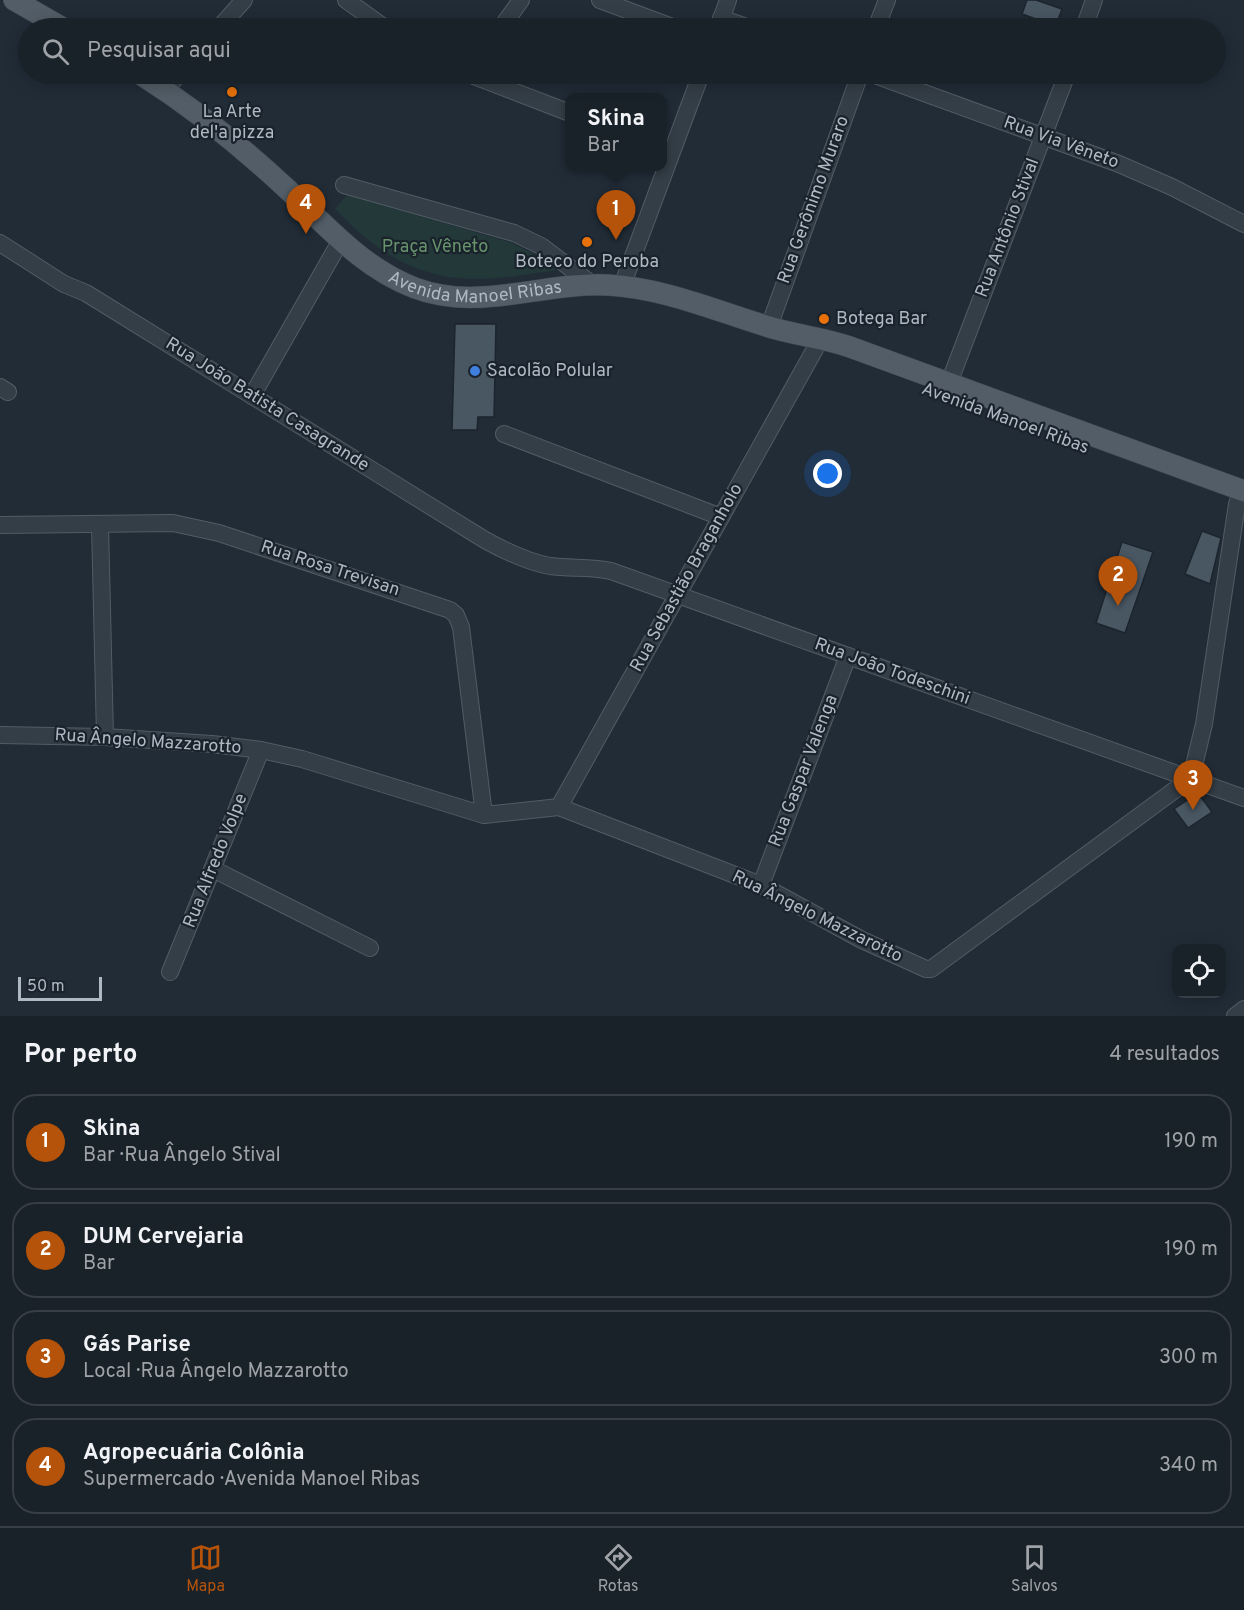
<!DOCTYPE html>
<html lang="pt">
<head>
<meta charset="utf-8">
<style>
  body { margin:0; font-family:Overpass,sans-serif; background:#222931; color:#f1f3f6 }
  .controls { position:absolute; right:18px; bottom:18px; display:grid; overflow:hidden; border-radius:12px; box-shadow:0 3px 15px #0003 }
  .controls button { width:54px; height:54px; display:grid; place-items:center; padding:0; border:0; border-bottom:2px solid #373e46; background:#192129; color:#f1f3f6; font:30px sans-serif }
  .scale { position:absolute; left:18px; bottom:15px; width:84px; box-sizing:border-box; padding-left:6px; border:3px solid #aeb9c4; border-top:0; font-size:16px; line-height:21px; white-space:nowrap; color:#aeb9c4; -webkit-text-stroke:4px #1a232c; paint-order:stroke }
  .you { position:absolute; left:828px; top:474px; width:21px; height:21px; margin:-15px; border:4px solid #fff; border-radius:50%; background:#1a73e8; box-shadow:0 0 0 9px #1a73e833 }
  .badge { display:grid; place-items:center; width:39px; height:39px; border-radius:50%; background:#b45309; color:#fff; font-size:20px; font-weight:700 }
  .pin { position:absolute; translate:-50% -50px; filter:drop-shadow(0 2px 3px #0008) }
  .pin::after { content:''; position:absolute; top:32px; width:21px; height:18px; background:inherit; clip-path:polygon(0 0,100% 0,50% 100%) }
  .popup { position:absolute; left:565px; top:93px; width:102px; height:78px; box-sizing:border-box; display:grid; place-content:center; border-radius:12px; background:#192129; filter:drop-shadow(0 2px 4px #0005); font-size:20px; white-space:nowrap; color:#9fa3a8 }
  .popup b { font-size:22px; color:#f1f3f6 }
  .popup::after { content:''; position:absolute; left:50%; top:100%; margin-left:-12px; border:12px solid transparent; border-top-color:#192129 }
  .list { margin:0; padding:0; list-style:none }
  h2 { display:flex; justify-content:space-between; align-items:center; height:78px; margin:0; padding:0 24px; font-size:26px }
  h2 small { font-size:20px; font-weight:400; color:#9fa3a8 }
  .list li { display:grid; grid-template-columns:39px 1fr auto; gap:18px; align-items:center; box-sizing:border-box; height:96px; margin:0 12px 12px; padding:0 12px; border:2px solid #373e46; border-radius:24px }
  .list b { display:block; font-size:22px; white-space:nowrap }
  .list p { margin:0; font-size:20px; white-space:nowrap; color:#9fa3a8 }
  .list em { font-size:20px; font-style:normal; color:#9fa3a8 }
  .icon { flex:none; width:33px; height:33px; fill:none; stroke:currentColor; stroke-width:2; stroke-linecap:round; stroke-linejoin:round }
  .map { position:relative; flex:none; width:1244px; height:1016px; overflow:hidden }
  .search { position:absolute; background:#192129; box-shadow:0 3px 15px #0003; left:18px; right:18px; top:18px; height:66px; display:flex; align-items:center; gap:15px; box-sizing:border-box; padding:0 21px; border-radius:33px; color:#9fa3a8; font-size:22px }
  .sheet { height:510px; background:#192129 }
  nav { display:flex; justify-content:space-around; align-items:center; box-sizing:border-box; height:84px; border-top:2px solid #373e46; background:#192129; font-size:16px; color:#9fa3a8 }
  nav a { display:grid; justify-items:center; gap:3px }
  nav .on { color:#b45309 }
  .map>svg:first-child { display:block }
</style>
</head>
<body>
<div class="map">
<svg width="1244" height="1016" viewBox="0 0 1244 1016">
  <rect width="100%" height="100%" fill="#212c37"/>
  <path fill="#233838" d="M 347,195 L 509,242 L 532,253 L 557,270 C 487,281 434,290 372,243 C 359,233 347,221 335,209 Z"/>
  <g fill="#495763" stroke="#1c252e" stroke-width="1.5">
    <path d="M 1027,0 L 1036,0 L 1062,9 L 1055,28 L 1042,28 L 1044,22 L 1022,14 Z"/>
    <path d="M 455,324 L 496,324 L 494,417 L 478,417 L 477,430 L 452,430 Z"/>
    <path d="M 1202,531 L 1221,538 L 1210,584 L 1185,574 Z"/>
    <path d="M 1122,542 L 1153,552 L 1125,633 L 1096,623 Z"/>
    <path d="M 1198,793 L 1212,812 L 1188,828 L 1174,809 Z"/>
  </g>
  <g fill="none" stroke-linecap="round" stroke-linejoin="round">
    <g stroke="#525c65" stroke-width="18">
      <g id="minor">
        <path d="M 346,0 L 385,28"/>
        <path d="M 600,0 L 675,28"/>
        <path d="M 721,18 L 749,28"/>
        <path d="M 219,28 L 244,0"/>
        <path d="M 501,28 L 521,0"/>
        <path d="M 718,28 L 728,0"/>
        <path d="M 876,28 L 887,0"/>
        <path d="M 1084,28 L 1094,0"/>
        <path d="M 469,74 L 570,113"/>
        <path d="M 872,74 L 1119,164 L 1172,187 L 1244,224"/>
        <path d="M 165,90 L 179,74"/>
        <path d="M 344,185 L 514,233 L 541,246 L 593,285"/>
        <path d="M 0,243 L 64,284 L 86,293 L 485,540 C 505,551 527,562 550,566 C 570,569 591,566 611,571 L 1244,798"/>
        <path d="M 622,286 L 701,74"/>
        <path d="M 769,327 L 860,74"/>
        <path d="M 949,383 L 1067,74"/>
        <path d="M 0,387 L 8,392"/>
        <path d="M 252,396 L 341,240"/>
        <path d="M 504,434 L 721,517"/>
        <path d="M 0,525 L 173,523 L 219,533 L 450,610 L 456,615 L 461,627 L 484,815"/>
        <path d="M 100,525 L 105,737"/>
        <path d="M 0,735 L 105,737 L 212,744 L 261,750 L 302,759 L 484,815 L 559,807 L 761,885 L 862,940 L 926,969 L 931,969 L 1191,778 L 1204,724 L 1237,504 L 1242,490"/>
        <path d="M 559,807 L 815,349"/>
        <path d="M 213,869 L 370,948"/>
        <path d="M 761,885 L 848,656"/>
        <path d="M 170,972 L 261,750"/>
        <path d="M 1235,1016 L 1244,1009"/>
      </g>
    </g>
    <g stroke="#3e4751" stroke-width="22">
      <g id="major">
        <path d="M 14,0 L 63,28"/>
        <path id="s1" d="M 140,74 C 192,107 241,146 286,188 C 326,225 362,268 415,288 C 479,312 542,282 608,285 C 663,288 714,310 766,326 C 793,335 822,337 850,347 L 1244,491"/>
      </g>
    </g>
    <use href="#minor" stroke="#343e47" stroke-width="16"/>
    <use href="#major" stroke="#525d67" stroke-width="21"/>
  </g>
  <g fill="#e8710a" stroke="#1a232c" stroke-width="2">
    <circle cx="232" cy="92" r="6"/>
    <circle cx="587" cy="242" r="6"/>
    <circle cx="824" cy="319" r="6"/>
  </g>
  <circle fill="#3f7fe0" stroke="#1a232c" stroke-width="2" cx="475" cy="371" r="6"/>
  <g text-anchor="middle" dominant-baseline="central" stroke-width="4.5" stroke-linejoin="round" paint-order="stroke">
    <g font-size="18" fill="#aeb9c4" stroke="#1a232c">
      <text x="232" y="112">La Arte<tspan x="232" dy="21">del'a pizza</tspan></text>
      <text x="587" y="262">Boteco do Peroba</text>
      <text x="836" y="319" text-anchor="start">Botega Bar</text>
      <text x="487" y="371" text-anchor="start">Sacolão Polular</text>
    </g>
    <g font-size="18" fill="#aeb9c4" stroke="#1a232c">
      <text transform="translate(1061 143) rotate(20)">Rua Via Vêneto</text>
      <text transform="translate(814 200) rotate(-70)">Rua Gerônimo Muraro</text>
      <text transform="translate(1008 228) rotate(-69)">Rua Antônio Stival</text>
      <text stroke="none"><textPath href="#s1" startOffset="410">Avenida Manoel Ribas</textPath></text>
      <text transform="translate(267 405) rotate(32)">Rua João Batista Casagrande</text>
      <text transform="translate(1005 419) rotate(20)">Avenida Manoel Ribas</text>
      <text transform="translate(330 569) rotate(18)">Rua Rosa Trevisan</text>
      <text transform="translate(687 578) rotate(-61)">Rua Sebastião Braganholo</text>
      <text transform="translate(892 672) rotate(20)">Rua João Todeschini</text>
      <text transform="translate(148 742) rotate(4)">Rua Ângelo Mazzarotto</text>
      <text transform="translate(804 771) rotate(-69)">Rua Gaspar Valenga</text>
      <text transform="translate(216 861) rotate(-68)">Rua Alfredo Volpe</text>
      <text transform="translate(817 917) rotate(26)">Rua Ângelo Mazzarotto</text>
    </g>
    <g font-size="18" fill="#67936c" stroke="#1a232c">
      <text x="435" y="247">Praça Vêneto</text>
    </g>
  </g>
</svg>
<div class="controls">
<button><svg class="icon" aria-label="locate" viewBox="0 0 24 24"><circle cx="12" cy="12" r="6"/><path d="M12 2v4M12 18v4M2 12h4M18 12h4"/></svg></button>
</div>
<div class="scale">50 m</div>
<div class="you"></div>
<div class="pin badge" style="left:616px;top:240px">1</div>
<div class="popup"><b>Skina</b>Bar</div>
<div class="pin badge" style="left:1118px;top:606px">2</div>
<div class="pin badge" style="left:1193px;top:810px">3</div>
<div class="pin badge" style="left:306px;top:234px">4</div>
<div class="search"><svg class="icon" aria-label="search" viewBox="0 0 24 24"><circle cx="10" cy="10" r="6"/><path d="M15 15l6 6"/></svg>Pesquisar aqui</div>
</div>
<section class="sheet">
<h2>Por perto<small>4 resultados</small></h2>
<ul class="list">
<li><span class="badge">1</span><div><b>Skina</b><p>Bar · Rua Ângelo Stival</p></div><em>190 m</em></li>
<li><span class="badge">2</span><div><b>DUM Cervejaria</b><p>Bar</p></div><em>190 m</em></li>
<li><span class="badge">3</span><div><b>Gás Parise</b><p>Local · Rua Ângelo Mazzarotto</p></div><em>300 m</em></li>
<li><span class="badge">4</span><div><b>Agropecuária Colônia</b><p>Supermercado · Avenida Manoel Ribas</p></div><em>340 m</em></li>
</ul>
</section>
<nav>
<a class="on"><svg class="icon" aria-label="map" viewBox="0 0 24 24"><path d="M3 6l6-2 6 2 6-2v14l-6 2-6-2-6 2zM9 4v14M15 6v14"/></svg>Mapa</a>
<a><svg class="icon" aria-label="directions" viewBox="0 0 24 24"><path d="M12 3l9 9-9 9-9-9zM9 14v-3h6M13 9l2 2-2 2"/></svg>Rotas</a>
<a><svg class="icon" aria-label="saved" viewBox="0 0 24 24"><path d="M7 4h10v16l-5-4-5 4z"/></svg>Salvos</a>
</nav>
</body>
</html>
